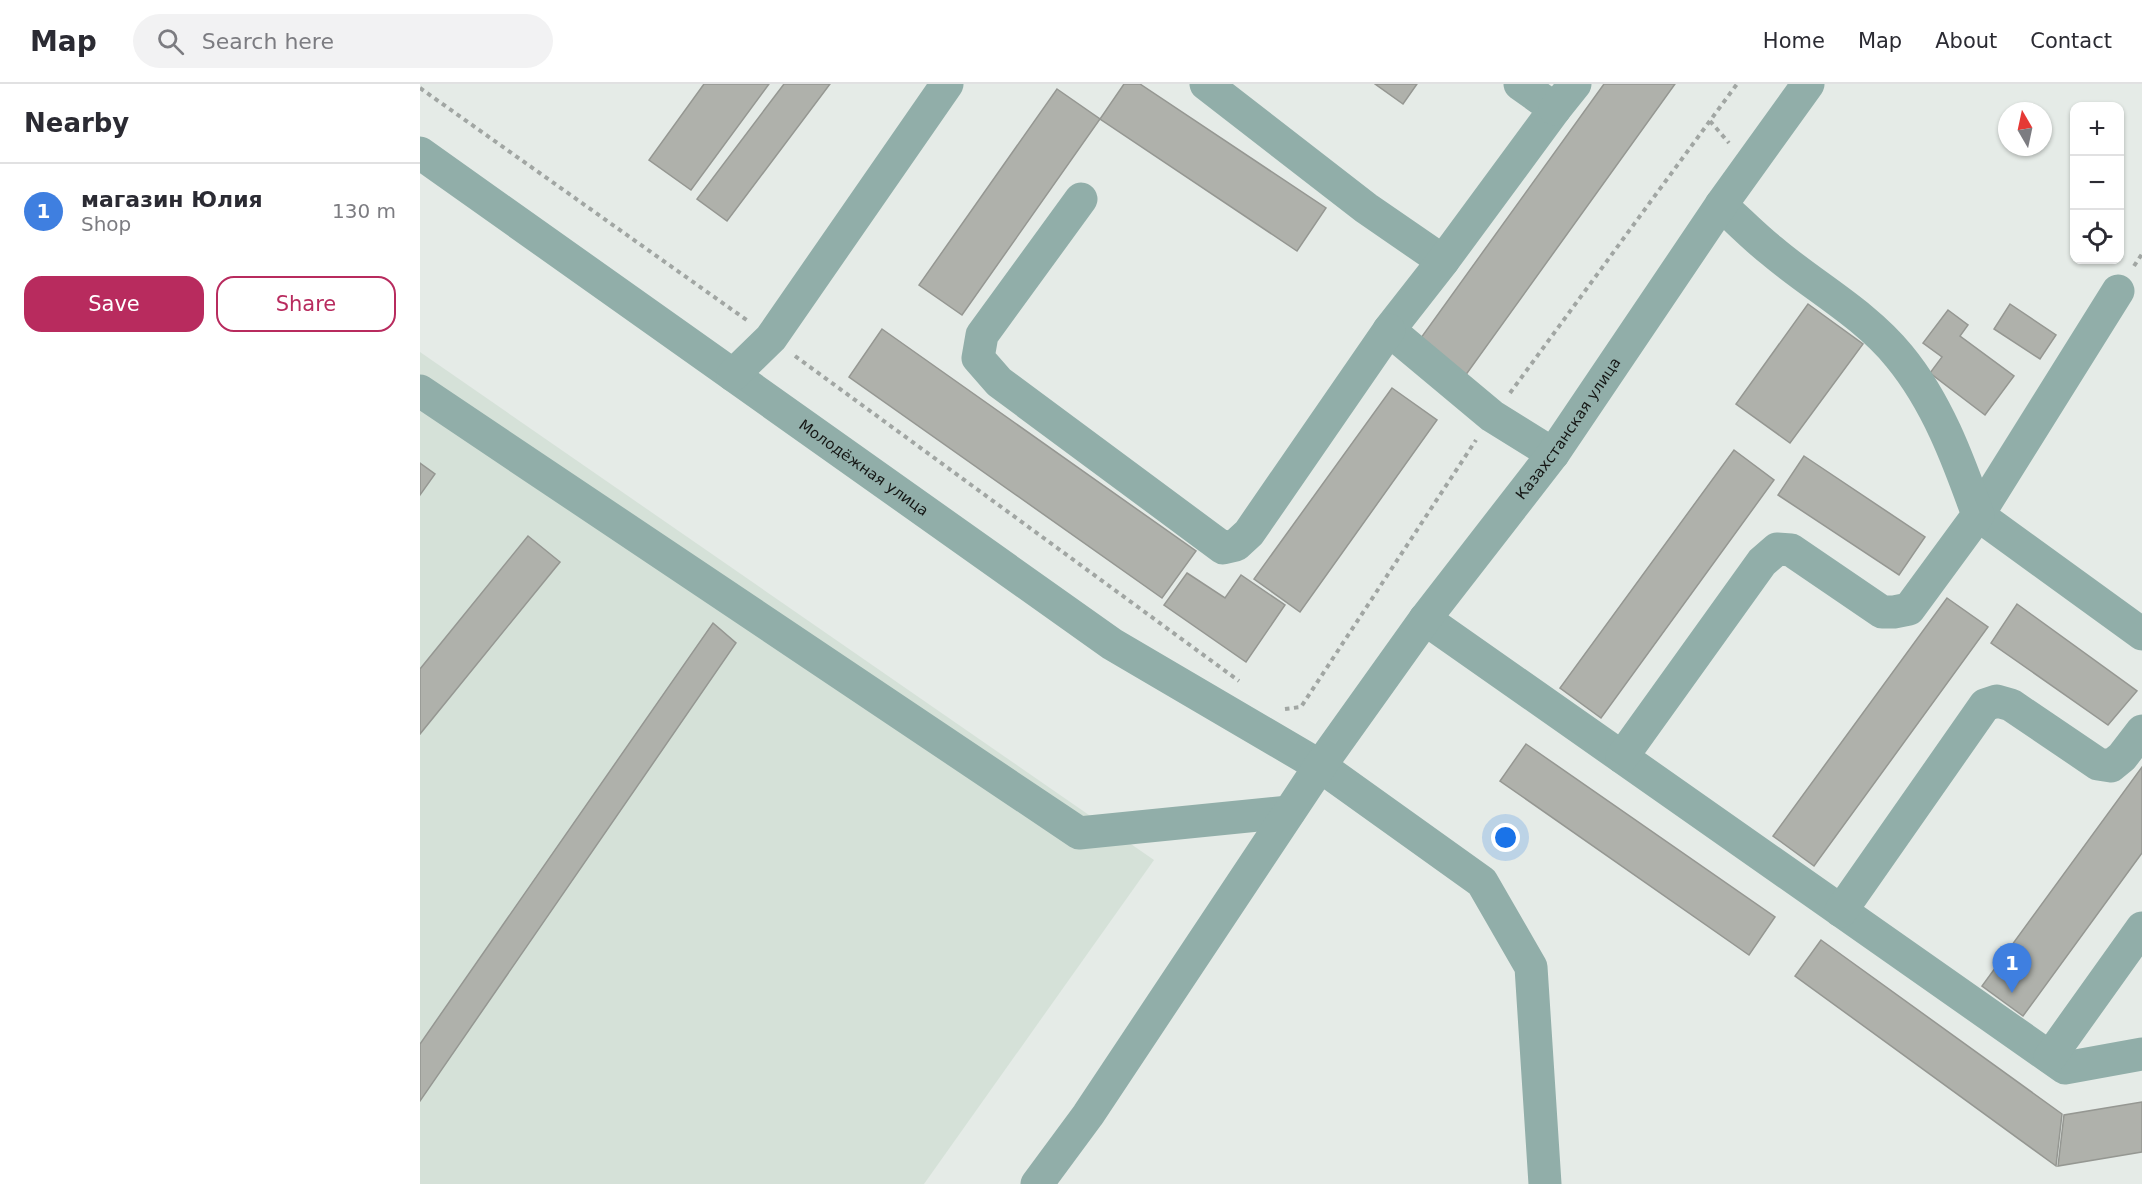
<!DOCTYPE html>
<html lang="en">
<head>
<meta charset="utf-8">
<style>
  body { margin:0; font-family:"DejaVu Sans",sans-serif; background:#f2f2f3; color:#2b2b33 }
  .controls { position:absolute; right:18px; top:18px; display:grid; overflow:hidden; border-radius:12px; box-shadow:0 2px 4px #0004 }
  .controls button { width:54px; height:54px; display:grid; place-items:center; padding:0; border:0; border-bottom:2px solid #e1e1e2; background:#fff; color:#2b2b33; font:30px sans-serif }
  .compass { position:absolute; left:1578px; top:18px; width:54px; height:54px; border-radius:50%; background:#fff; box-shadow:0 2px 4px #0004; rotate:351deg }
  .you { position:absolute; left:1086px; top:754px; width:21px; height:21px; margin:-15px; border:4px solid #fff; border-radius:50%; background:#1a73e8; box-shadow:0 0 0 9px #1a73e833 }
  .badge { display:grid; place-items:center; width:39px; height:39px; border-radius:50%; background:#b82b5e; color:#fff; font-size:20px; font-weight:700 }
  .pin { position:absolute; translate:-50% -50px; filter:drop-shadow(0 2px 3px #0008) }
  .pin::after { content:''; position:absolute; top:32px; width:21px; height:18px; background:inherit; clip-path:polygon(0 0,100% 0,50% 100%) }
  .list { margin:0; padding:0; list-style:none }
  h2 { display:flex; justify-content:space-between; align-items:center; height:78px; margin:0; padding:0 24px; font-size:26px }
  h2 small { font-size:20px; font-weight:400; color:#7c7c81 }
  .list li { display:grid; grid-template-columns:39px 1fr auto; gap:18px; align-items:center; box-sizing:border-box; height:96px; padding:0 24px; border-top:2px solid #e1e1e2 }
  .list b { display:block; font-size:22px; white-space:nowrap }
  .list p { margin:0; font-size:20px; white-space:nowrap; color:#7c7c81 }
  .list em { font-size:20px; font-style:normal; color:#7c7c81 }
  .actions { display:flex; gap:12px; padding:18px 24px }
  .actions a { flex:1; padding:14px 0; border:2px solid #b82b5e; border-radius:18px; text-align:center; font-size:21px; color:#b82b5e }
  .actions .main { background:#b82b5e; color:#fff }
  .icon { flex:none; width:33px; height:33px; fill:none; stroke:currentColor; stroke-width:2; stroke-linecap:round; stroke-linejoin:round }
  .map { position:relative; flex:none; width:1722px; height:1100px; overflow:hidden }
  header { display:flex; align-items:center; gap:36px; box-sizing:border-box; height:84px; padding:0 30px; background:#fff; border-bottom:2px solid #e1e1e2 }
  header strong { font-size:28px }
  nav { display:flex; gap:33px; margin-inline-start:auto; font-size:21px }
  .search { width:420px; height:54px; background:#f2f2f3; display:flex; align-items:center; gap:15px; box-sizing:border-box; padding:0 21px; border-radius:33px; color:#7c7c81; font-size:22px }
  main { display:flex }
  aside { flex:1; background:#fff }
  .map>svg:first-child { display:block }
</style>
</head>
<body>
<header>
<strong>Map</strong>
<div class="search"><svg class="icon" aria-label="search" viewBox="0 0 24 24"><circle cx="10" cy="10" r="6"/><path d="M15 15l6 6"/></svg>Search here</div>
<nav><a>Home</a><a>Map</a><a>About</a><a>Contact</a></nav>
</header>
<main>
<aside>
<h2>Nearby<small></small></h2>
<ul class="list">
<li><span class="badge" style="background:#3f7fe0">1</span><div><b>магазин Юлия</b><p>Shop</p></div><em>130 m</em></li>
</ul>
<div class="actions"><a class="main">Save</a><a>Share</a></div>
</aside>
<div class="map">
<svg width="1722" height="1100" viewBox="0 0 1722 1100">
  <rect width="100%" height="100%" fill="#e5ebe7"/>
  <path fill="#d5e1d8" d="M 0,268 L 734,776 L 504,1100 L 0,1100 Z"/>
  <g fill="#afb1ab" stroke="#959792" stroke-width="1.5">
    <path d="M 284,0 L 349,0 L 271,106 L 229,76 Z"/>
    <path d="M 364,0 L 410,0 L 307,137 L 277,115 Z"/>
    <path d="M 704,0 L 720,0 L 906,124 L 877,167 L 680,35 Z"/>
    <path d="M 955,0 L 997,0 L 983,20 Z"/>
    <path d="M 1184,0 L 1255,0 L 1045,292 L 998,258 Z"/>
    <path d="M 637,5 L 680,35 L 542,231 L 499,201 Z"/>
    <path d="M 1388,220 L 1443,260 L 1370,359 L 1316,320 Z"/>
    <path d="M 1590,220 L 1636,251 L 1620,275 L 1574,245 Z"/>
    <path d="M 1528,226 L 1548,241 L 1540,252 L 1594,292 L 1565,331 L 1510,289 L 1522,273 L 1503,259 Z"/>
    <path d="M 462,245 L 776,467 L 742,514 L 429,293 Z"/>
    <path d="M 972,304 L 1017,336 L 880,528 L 834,495 Z"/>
    <path d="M 1314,366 L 1354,396 L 1181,634 L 1140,604 Z"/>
    <path d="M 1384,372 L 1505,453 L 1479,491 L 1358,411 Z"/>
    <path d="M 0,379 L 15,390 L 0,411 Z"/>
    <path d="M 108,452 L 140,478 L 0,650 L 0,585 Z"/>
    <path d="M 767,489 L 805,514 L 821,491 L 865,521 L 826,578 L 744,521 Z"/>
    <path d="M 1527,514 L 1568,543 L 1394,782 L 1353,752 Z"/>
    <path d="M 1597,520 L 1717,607 L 1688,641 L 1571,559 Z"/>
    <path d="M 293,539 L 316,559 L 0,1017 L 0,960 Z"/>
    <path d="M 1106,660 L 1355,833 L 1329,871 L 1080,697 Z"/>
    <path d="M 1722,683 L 1722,769 L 1603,932 L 1562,902 Z"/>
    <path d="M 1401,856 L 1642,1030 L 1636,1082 L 1375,892 Z"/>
    <path d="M 1722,1018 L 1722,1068 L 1638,1082 L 1644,1031 Z"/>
  </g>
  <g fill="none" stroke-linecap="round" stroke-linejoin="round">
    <g stroke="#a1a6a3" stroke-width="4" stroke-dasharray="4.5 4.5" stroke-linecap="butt">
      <path d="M 0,4 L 328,237"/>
      <path d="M 1290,37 L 1309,59"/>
      <path d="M 1714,182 L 1722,170"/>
      <path d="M 375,272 L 819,597"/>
      <path d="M 1090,309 L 1317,0"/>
      <path d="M 865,625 L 881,623 L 1056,356"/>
    </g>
    <g stroke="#91aea9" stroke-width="33">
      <path d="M 786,0 L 946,124 L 1023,177"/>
      <path d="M 1100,0 L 1135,25 L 1023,177 L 969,246 L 1072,332 L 1133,370"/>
      <path d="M 1135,25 L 1155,0"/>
      <path id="s1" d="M 0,69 L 692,560 L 900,682 L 1062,798 L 1111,883 L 1125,1100"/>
      <path d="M 661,115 L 562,251 L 558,274 L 579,298 L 803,464 L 816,461 L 829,449 L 969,246"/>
      <path d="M 1698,207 L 1558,431 L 1722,550"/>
      <path d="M 313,291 L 351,254 L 527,0"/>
      <path d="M 0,307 L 659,749 L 869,728"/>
      <path d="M 1005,535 L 1645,984 L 1722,970"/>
      <path d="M 1202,673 L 1342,478 L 1357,465 L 1371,466 L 1462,528 L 1474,528 L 1489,525 L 1558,431 C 1538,375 1517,318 1479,272 C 1444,229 1393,202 1352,167 C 1334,153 1318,136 1301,121"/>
      <path d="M 1421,827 L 1565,621 L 1577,617 L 1591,621 L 1678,680 L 1691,682 L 1702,673 L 1722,647"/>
      <path d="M 1630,973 L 1722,844"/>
      <path id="s2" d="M 617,1100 L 668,1031 L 900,682 L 1005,535 L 1133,370 L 1301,121 L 1388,0"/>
    </g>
  </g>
  <g text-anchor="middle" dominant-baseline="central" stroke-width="4.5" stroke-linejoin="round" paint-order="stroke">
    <g font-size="15" fill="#151715" stroke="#f3f8f4">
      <text stroke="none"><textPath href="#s2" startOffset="924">Казахстанская улица</textPath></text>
      <text stroke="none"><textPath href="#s1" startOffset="544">Молодёжная улица</textPath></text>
    </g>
  </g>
</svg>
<div class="controls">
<button>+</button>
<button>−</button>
<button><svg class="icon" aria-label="locate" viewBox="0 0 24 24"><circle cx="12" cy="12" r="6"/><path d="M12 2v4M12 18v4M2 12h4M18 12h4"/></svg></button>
</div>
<svg class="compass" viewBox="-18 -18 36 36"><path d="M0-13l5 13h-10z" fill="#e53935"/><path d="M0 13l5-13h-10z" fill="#7c7c81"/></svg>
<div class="you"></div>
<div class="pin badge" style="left:1592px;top:909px;background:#3f7fe0">1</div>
</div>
</main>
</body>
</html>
